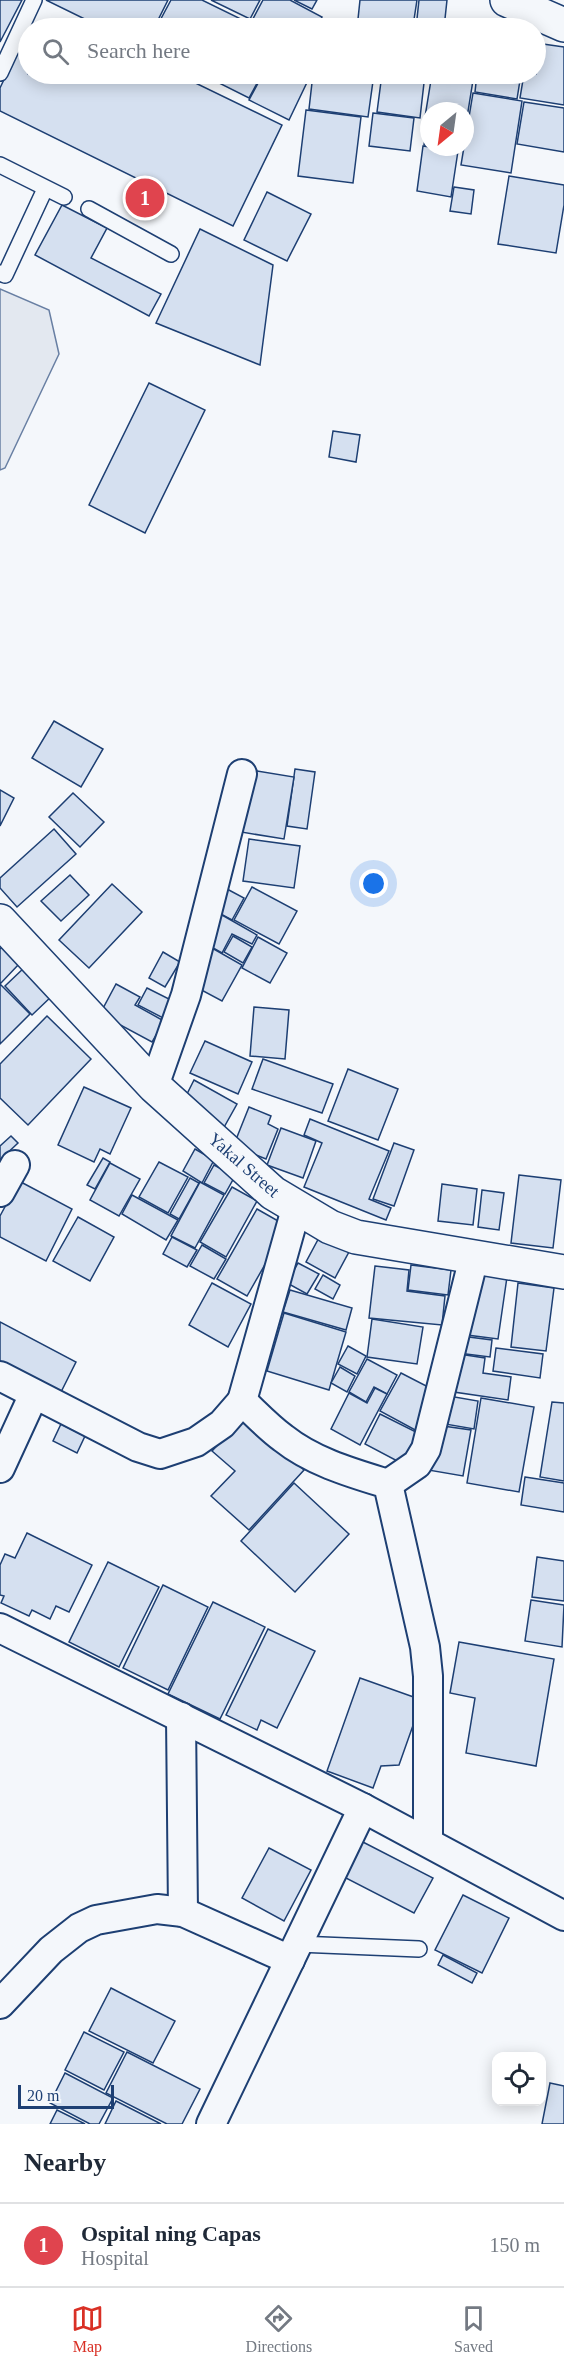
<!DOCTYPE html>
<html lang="en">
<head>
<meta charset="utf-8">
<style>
  body { margin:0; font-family:"Times New Roman",serif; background:#f2f2f3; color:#1f2937 }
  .controls { position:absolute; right:18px; bottom:18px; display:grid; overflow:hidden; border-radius:12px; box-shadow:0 3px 15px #0003 }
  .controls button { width:54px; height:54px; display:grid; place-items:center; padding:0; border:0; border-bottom:2px solid #e0e1e3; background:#fff; color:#1f2937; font:30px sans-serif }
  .compass { position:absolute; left:420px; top:102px; width:54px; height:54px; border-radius:50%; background:#fff; box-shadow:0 3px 15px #0003; rotate:209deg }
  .scale { position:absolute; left:18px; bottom:15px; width:96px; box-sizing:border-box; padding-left:6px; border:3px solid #1d3f73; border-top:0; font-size:16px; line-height:21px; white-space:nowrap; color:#1d3f73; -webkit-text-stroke:4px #f4f7fb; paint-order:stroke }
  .you { position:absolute; left:374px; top:884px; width:21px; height:21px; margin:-15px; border:4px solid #fff; border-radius:50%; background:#1a73e8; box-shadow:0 0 0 9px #1a73e833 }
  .badge { display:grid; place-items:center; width:39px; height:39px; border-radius:50%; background:#d93025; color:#fff; font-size:20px; font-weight:700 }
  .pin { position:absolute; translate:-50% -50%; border:3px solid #fff; box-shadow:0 2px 6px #0006 }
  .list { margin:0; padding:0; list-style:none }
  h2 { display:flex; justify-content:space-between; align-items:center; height:78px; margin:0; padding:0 24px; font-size:26px }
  h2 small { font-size:20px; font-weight:400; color:#747a83 }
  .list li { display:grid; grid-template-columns:39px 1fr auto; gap:18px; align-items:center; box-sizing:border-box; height:84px; padding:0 24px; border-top:2px solid #e0e1e3 }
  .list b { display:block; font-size:22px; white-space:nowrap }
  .list p { margin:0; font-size:20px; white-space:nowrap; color:#747a83 }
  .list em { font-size:20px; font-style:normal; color:#747a83 }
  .icon { flex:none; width:33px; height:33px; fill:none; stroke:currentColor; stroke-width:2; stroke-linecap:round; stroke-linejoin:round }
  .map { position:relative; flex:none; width:564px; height:2124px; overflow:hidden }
  .search { position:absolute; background:#fff; box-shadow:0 3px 15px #0003; left:18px; right:18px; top:18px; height:66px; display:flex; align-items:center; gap:15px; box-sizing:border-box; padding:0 21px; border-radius:33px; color:#747a83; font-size:22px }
  .sheet { height:162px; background:#fff }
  nav { display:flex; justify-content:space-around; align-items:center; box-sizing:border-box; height:84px; border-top:2px solid #e0e1e3; background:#fff; font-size:16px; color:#747a83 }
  nav a { display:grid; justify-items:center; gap:3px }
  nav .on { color:#d93025 }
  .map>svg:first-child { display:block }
</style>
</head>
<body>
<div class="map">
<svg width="564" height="2124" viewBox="0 0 564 2124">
  <rect width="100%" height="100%" fill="#f4f7fb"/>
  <path fill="#e3e8f0" stroke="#687fa3" stroke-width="1.5" d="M 0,289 L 49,310 L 59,354 L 5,468 L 0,470 Z"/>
  <g fill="#d5e0f0" stroke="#1d3f73" stroke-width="1.5">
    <path d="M 0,0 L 22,0 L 0,42 Z"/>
    <path d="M 46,0 L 168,0 L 154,28 L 103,28 Z"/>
    <path d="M 171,0 L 202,0 L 245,21 L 242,28 L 156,28 Z"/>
    <path d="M 211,0 L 260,0 L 250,19 Z"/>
    <path d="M 263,0 L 290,0 L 322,17 L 316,28 L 248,28 Z"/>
    <path d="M 294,0 L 317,0 L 312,9 Z"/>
    <path d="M 360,0 L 417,0 L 413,26 L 358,19 Z"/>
    <path d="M 419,0 L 447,0 L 444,28 L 416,28 Z"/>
    <path d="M 356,21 L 408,28 L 355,28 Z"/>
    <path d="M 28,29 L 28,74 L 177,74 L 282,125 L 233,226 L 0,111 L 0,88 Z"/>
    <path d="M 536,43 L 564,47 L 564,105 L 520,98 L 524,74 L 536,74 Z"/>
    <path d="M 195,74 L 219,74 L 214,83 Z"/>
    <path d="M 221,74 L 262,74 L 249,98 L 217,82 Z"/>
    <path d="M 263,74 L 311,74 L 289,120 L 249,100 Z"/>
    <path d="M 313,74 L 374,74 L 368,117 L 309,109 Z"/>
    <path d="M 382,74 L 425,74 L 420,118 L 377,112 Z"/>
    <path d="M 432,74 L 474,74 L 465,130 L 465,111 L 429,111 L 429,124 L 424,123 Z"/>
    <path d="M 477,74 L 521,74 L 517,99 L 475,92 Z"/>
    <path d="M 473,93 L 522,101 L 511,173 L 461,165 Z"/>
    <path d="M 524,102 L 564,108 L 564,152 L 517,144 Z"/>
    <path d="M 306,110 L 361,117 L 353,183 L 298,176 Z"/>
    <path d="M 373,113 L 414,118 L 410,151 L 369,146 Z"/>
    <path d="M 427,126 L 429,126 L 429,146 L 424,145 Z"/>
    <path d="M 423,146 L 458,151 L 451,197 L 417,191 Z"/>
    <path d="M 509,176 L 564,185 L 564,205 L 556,253 L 498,244 Z"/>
    <path d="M 454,187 L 474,190 L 471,214 L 450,211 Z"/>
    <path d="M 267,192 L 311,214 L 287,261 L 244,240 Z"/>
    <path d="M 62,205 L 107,228 L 91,258 L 161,294 L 149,316 L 35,255 Z"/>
    <path d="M 200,229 L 273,265 L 260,365 L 156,323 Z"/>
    <path d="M 149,383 L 205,410 L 145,533 L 89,505 Z"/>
    <path d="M 333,431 L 360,435 L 356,462 L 329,457 Z"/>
    <path d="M 54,721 L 103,749 L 81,787 L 32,758 Z"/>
    <path d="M 295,769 L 315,772 L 307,829 L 287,826 Z"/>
    <path d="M 251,770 L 294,777 L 284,839 L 241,832 Z"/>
    <path d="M 0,790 L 14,798 L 0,826 Z"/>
    <path d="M 73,793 L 104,822 L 80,847 L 49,817 Z"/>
    <path d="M 54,829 L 76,854 L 17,907 L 0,888 L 0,878 Z"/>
    <path d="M 249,839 L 300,846 L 294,888 L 243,881 Z"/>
    <path d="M 70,875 L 89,895 L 61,921 L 41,901 Z"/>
    <path d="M 112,884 L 142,912 L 89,968 L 59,940 Z"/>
    <path d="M 252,887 L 297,911 L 279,944 L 234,920 Z"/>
    <path d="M 227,889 L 244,898 L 232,920 L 215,911 Z"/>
    <path d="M 222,915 L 257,935 L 252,944 L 232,934 L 222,953 L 206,944 Z"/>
    <path d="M 233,936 L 252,947 L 243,963 L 224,952 Z"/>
    <path d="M 258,937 L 287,953 L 270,983 L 242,968 Z"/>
    <path d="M 2,947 L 19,964 L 0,984 L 30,1014 L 0,1044 L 0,949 Z"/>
    <path d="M 212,948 L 242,965 L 222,1001 L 192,985 Z"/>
    <path d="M 163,952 L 180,962 L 165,987 L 149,978 Z"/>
    <path d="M 26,966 L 54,994 L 32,1015 L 5,986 Z"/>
    <path d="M 116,984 L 140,997 L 135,1005 L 164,1021 L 152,1042 L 100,1014 Z"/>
    <path d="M 147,988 L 179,1004 L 169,1021 L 138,1005 Z"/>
    <path d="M 254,1007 L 289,1010 L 285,1059 L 250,1056 Z"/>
    <path d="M 47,1016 L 91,1059 L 28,1125 L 0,1098 L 0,1064 Z"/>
    <path d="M 205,1041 L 252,1062 L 238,1094 L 190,1073 Z"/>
    <path d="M 263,1059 L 333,1084 L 322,1113 L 252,1089 Z"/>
    <path d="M 348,1069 L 398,1089 L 378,1140 L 328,1121 Z"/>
    <path d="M 194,1080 L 237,1104 L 223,1129 L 181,1106 Z"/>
    <path d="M 84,1087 L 131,1108 L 110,1154 L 100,1149 L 94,1162 L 58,1145 Z"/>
    <path d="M 249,1107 L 271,1116 L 268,1124 L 278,1129 L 266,1159 L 256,1155 L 253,1161 L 231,1152 Z"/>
    <path d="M 310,1119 L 389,1151 L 369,1199 L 391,1208 L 386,1220 L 304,1187 L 322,1143 L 304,1135 Z"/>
    <path d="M 281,1128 L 316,1141 L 303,1178 L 267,1165 Z"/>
    <path d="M 11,1136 L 18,1143 L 0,1160 L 0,1146 Z"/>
    <path d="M 394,1143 L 414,1150 L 394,1206 L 373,1199 Z"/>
    <path d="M 195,1149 L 214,1160 L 202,1183 L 183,1171 Z"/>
    <path d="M 103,1158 L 110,1162 L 95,1189 L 87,1185 Z"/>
    <path d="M 159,1162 L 188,1177 L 168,1213 L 139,1197 Z"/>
    <path d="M 110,1163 L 140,1179 L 119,1216 L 90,1200 Z"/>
    <path d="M 214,1165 L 235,1176 L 225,1194 L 204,1183 Z"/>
    <path d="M 519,1175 L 561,1180 L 553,1248 L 511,1243 Z"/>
    <path d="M 190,1178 L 199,1183 L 179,1219 L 170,1214 Z"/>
    <path d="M 19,1181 L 72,1209 L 46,1261 L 0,1237 L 0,1216 Z"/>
    <path d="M 200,1182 L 224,1195 L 195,1248 L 171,1236 Z"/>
    <path d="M 442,1184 L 477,1189 L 473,1225 L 438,1221 Z"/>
    <path d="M 232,1187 L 257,1201 L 226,1257 L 200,1242 Z"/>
    <path d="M 482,1190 L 504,1193 L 499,1230 L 478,1227 Z"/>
    <path d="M 132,1195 L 178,1220 L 166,1240 L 122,1214 Z"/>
    <path d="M 257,1209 L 287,1226 L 247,1296 L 217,1279 Z"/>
    <path d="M 78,1217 L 114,1237 L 90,1281 L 53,1261 Z"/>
    <path d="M 321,1234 L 350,1250 L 335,1278 L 306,1262 Z"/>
    <path d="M 172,1237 L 197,1250 L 187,1267 L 163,1254 Z"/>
    <path d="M 202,1245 L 226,1259 L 214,1279 L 190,1266 Z"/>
    <path d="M 298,1263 L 319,1274 L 307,1294 L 287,1283 Z"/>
    <path d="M 411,1265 L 451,1270 L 448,1295 L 408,1290 Z"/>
    <path d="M 375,1266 L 409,1270 L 407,1291 L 445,1296 L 442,1325 L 369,1318 Z"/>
    <path d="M 475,1272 L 507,1277 L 498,1339 L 467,1335 Z"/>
    <path d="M 323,1275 L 340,1285 L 333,1299 L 315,1289 Z"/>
    <path d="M 212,1283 L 251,1304 L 228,1347 L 189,1325 Z"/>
    <path d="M 518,1283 L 554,1288 L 546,1351 L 511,1347 Z"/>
    <path d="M 290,1290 L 352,1308 L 346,1330 L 283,1312 Z"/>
    <path d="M 284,1313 L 346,1332 L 329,1390 L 267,1371 Z"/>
    <path d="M 372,1319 L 423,1327 L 417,1364 L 367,1357 Z"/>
    <path d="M 0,1322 L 76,1362 L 58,1398 L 0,1368 Z"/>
    <path d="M 461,1336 L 492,1340 L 490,1357 L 458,1353 Z"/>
    <path d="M 348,1346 L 366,1356 L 357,1374 L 338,1364 Z"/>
    <path d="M 496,1348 L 543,1354 L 540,1378 L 493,1371 Z"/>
    <path d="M 459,1354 L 485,1358 L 483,1373 L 511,1377 L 508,1400 L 454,1392 Z"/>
    <path d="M 367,1359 L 397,1375 L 387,1394 L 374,1387 L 366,1402 L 349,1392 Z"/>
    <path d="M 340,1367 L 355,1376 L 347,1392 L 331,1383 Z"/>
    <path d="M 401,1373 L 438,1392 L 417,1431 L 380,1411 Z"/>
    <path d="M 375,1388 L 387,1394 L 360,1445 L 331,1429 L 349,1393 L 367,1403 Z"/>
    <path d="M 443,1395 L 478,1401 L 474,1429 L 439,1423 Z"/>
    <path d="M 481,1398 L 534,1407 L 519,1492 L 467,1483 Z"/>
    <path d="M 552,1402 L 564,1403 L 564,1481 L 540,1477 Z"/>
    <path d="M 380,1414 L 418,1433 L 401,1463 L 365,1444 Z"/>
    <path d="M 245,1416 L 304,1470 L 249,1530 L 211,1496 L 235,1471 L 212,1451 Z"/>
    <path d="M 61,1424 L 85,1436 L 77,1453 L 53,1441 Z"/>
    <path d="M 436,1425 L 471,1430 L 463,1476 L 428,1470 Z"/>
    <path d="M 525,1477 L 564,1483 L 564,1512 L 521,1505 Z"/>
    <path d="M 294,1483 L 349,1534 L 295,1592 L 241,1541 Z"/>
    <path d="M 27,1533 L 92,1565 L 69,1612 L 56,1606 L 50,1619 L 32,1610 L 29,1616 L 1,1603 L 4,1596 L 0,1595 L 0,1565 L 5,1554 L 15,1558 Z"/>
    <path d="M 537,1557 L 564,1561 L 564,1601 L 532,1597 Z"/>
    <path d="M 108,1562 L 159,1587 L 119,1667 L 69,1642 Z"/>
    <path d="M 163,1585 L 208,1607 L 168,1690 L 123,1668 Z"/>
    <path d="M 531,1600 L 564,1605 L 562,1647 L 525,1641 Z"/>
    <path d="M 213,1602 L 265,1627 L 220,1719 L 168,1694 Z"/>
    <path d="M 268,1629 L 315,1651 L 277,1728 L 261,1720 L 257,1730 L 226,1715 Z"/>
    <path d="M 459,1642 L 554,1659 L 536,1766 L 466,1753 L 475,1698 L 450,1693 Z"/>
    <path d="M 360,1678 L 422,1700 L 399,1765 L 381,1766 L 373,1788 L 327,1771 Z"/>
    <path d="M 359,1840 L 433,1878 L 414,1913 L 340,1875 Z"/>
    <path d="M 269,1848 L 311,1870 L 284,1921 L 242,1898 Z"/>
    <path d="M 463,1895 L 509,1918 L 482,1973 L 435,1950 Z"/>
    <path d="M 443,1955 L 477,1973 L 472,1983 L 438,1965 Z"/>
    <path d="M 111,1988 L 175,2021 L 153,2063 L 89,2031 Z"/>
    <path d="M 84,2032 L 124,2052 L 104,2090 L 65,2070 Z"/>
    <path d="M 127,2052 L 200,2089 L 182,2124 L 167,2124 L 106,2093 Z"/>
    <path d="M 65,2073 L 113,2098 L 99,2124 L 90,2124 L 50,2103 Z"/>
    <path d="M 550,2083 L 564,2086 L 564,2124 L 542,2124 Z"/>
    <path d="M 116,2101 L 161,2124 L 105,2124 Z"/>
    <path d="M 57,2110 L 85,2124 L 50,2124 Z"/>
  </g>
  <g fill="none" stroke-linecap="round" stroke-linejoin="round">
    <g stroke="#1d3f73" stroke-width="18">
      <g id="lane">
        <path d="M 0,73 L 34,0"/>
        <path d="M 0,165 L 64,197"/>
        <path d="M 89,209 L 171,254"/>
        <path d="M 0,273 L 5,275 L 45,189"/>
        <path d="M 298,1944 L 419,1949"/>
      </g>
    </g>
    <g stroke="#1d3f73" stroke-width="32">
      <g id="street">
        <path d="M 154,1086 L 186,995 L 242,774"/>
        <path d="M 0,1192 L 15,1165"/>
        <path d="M 0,1376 L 138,1447 L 160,1454 L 196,1442 L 222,1424 L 242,1401 C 255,1413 268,1427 283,1438 C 313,1462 352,1473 388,1484 L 425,1647 L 428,1676 L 428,1841"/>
        <path d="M 242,1401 L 296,1209"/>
        <path d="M 0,1468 L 34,1394"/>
        <path d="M 388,1484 L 417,1464 L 426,1449 L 474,1257"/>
        <path d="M 0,1628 L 363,1808 L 564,1916"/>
        <path d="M 181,1717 L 183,1912"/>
        <path d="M 0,2004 L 51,1950 L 79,1928 L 96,1920 L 157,1909 L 183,1912 L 290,1960"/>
        <path d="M 211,2124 L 363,1808"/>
      </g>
    </g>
    <g stroke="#1d3f73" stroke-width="36">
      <g id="secondary">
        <path d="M 507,0 L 564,25"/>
        <path d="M 0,921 L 154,1086 L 273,1193 L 330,1227 L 356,1237 L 564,1272"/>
      </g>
    </g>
    <use href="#lane" stroke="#f4f7fb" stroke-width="15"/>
    <use href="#street" stroke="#f4f7fb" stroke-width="28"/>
    <use href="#secondary" stroke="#f4f7fb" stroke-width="33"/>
  </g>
  <g text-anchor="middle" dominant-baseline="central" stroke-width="4.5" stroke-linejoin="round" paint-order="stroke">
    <g font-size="18" fill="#1d3f73" stroke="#f4f7fb">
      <text transform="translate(244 1165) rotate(41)">Yakal Street</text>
    </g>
  </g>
</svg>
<div class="controls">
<button><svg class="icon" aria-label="locate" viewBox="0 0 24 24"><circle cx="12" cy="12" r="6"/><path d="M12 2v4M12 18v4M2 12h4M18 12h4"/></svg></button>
</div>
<svg class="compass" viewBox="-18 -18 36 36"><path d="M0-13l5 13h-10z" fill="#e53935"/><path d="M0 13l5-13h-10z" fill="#747a83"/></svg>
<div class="scale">20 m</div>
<div class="you"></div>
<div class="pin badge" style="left:145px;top:198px;background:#e0444e">1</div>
<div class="search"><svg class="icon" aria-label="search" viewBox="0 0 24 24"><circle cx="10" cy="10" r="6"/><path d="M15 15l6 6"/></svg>Search here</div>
</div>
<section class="sheet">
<h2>Nearby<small></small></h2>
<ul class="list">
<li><span class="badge" style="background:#e0444e">1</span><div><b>Ospital ning Capas</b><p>Hospital</p></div><em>150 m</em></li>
</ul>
</section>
<nav>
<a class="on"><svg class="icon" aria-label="map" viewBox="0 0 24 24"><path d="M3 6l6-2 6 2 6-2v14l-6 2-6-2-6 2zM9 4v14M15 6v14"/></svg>Map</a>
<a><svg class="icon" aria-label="directions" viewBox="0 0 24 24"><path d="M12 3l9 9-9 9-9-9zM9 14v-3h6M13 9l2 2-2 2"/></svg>Directions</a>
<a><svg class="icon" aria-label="saved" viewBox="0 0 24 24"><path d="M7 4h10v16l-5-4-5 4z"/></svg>Saved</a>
</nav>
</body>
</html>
